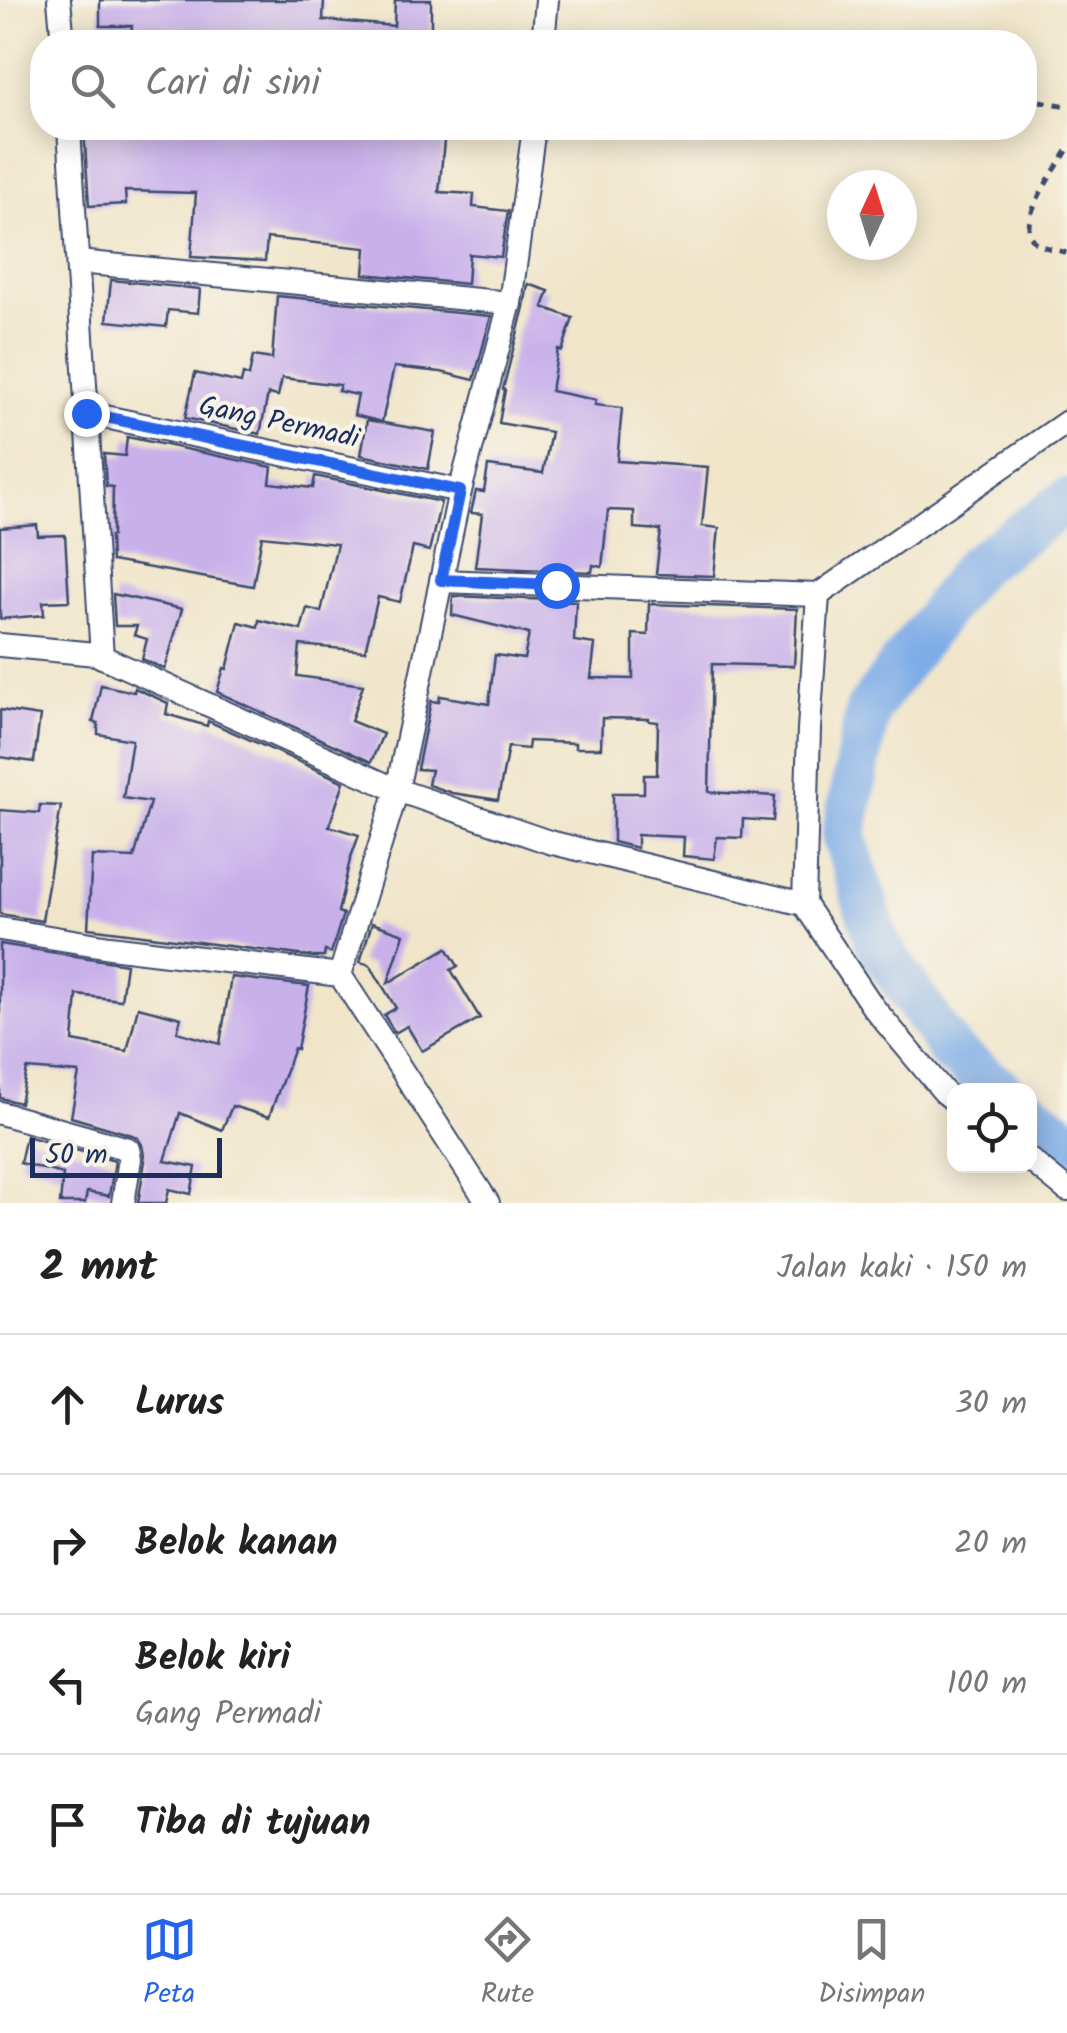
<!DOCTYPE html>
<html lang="id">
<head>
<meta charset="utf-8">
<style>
  body { margin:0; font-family:Kalam,sans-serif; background:#f6f6f6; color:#222 }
  .controls { position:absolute; right:30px; bottom:30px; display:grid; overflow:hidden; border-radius:20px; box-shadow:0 5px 25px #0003 }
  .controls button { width:90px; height:90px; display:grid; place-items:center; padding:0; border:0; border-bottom:2px solid #e0e0e0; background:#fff; color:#222; font:50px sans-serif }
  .compass { position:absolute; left:827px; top:170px; width:90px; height:90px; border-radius:50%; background:#fff; box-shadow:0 5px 25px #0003; rotate:4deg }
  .scale { position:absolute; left:30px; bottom:25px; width:192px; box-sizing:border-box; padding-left:10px; border:5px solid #1b2f5e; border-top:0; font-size:28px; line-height:35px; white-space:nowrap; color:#1b2f5e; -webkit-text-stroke:8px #f7f3e8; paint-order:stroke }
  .stop { position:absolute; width:30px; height:30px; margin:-22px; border:8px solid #2563eb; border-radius:50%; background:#fff }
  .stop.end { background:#2563eb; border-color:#fff; box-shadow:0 2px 10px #0008 }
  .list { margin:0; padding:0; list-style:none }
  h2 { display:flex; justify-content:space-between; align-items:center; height:130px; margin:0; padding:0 40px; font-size:42px }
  h2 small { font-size:32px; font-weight:400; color:#767676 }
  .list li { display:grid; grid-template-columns:65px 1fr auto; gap:30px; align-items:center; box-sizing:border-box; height:140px; padding:0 40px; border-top:2px solid #e0e0e0 }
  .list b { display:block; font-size:38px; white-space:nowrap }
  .list p { margin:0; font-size:32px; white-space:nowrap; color:#767676 }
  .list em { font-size:32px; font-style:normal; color:#767676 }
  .icon { flex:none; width:55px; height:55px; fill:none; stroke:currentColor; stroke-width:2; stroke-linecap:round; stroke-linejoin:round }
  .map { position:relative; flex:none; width:1067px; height:1203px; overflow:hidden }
  .search { position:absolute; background:#fff; box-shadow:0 5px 25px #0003; left:30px; right:30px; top:30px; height:110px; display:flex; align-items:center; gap:25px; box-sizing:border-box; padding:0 35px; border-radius:40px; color:#767676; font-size:38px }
  .sheet { height:690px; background:#fff }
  nav { display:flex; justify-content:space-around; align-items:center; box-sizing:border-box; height:140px; border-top:2px solid #e0e0e0; background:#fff; font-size:28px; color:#767676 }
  nav a { display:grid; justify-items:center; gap:5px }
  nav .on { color:#2563eb }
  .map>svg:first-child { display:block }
</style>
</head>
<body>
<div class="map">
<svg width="1067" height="1203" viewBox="0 0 1067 1203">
  <rect width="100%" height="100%" fill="#f7f3e8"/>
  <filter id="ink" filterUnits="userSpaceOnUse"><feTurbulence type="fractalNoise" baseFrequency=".01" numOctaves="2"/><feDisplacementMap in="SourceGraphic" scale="20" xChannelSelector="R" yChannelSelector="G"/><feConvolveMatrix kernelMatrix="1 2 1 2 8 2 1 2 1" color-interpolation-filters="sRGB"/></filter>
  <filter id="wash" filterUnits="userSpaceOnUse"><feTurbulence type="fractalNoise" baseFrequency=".0048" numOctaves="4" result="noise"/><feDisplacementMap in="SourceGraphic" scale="40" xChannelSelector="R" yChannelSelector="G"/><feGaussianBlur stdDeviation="2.25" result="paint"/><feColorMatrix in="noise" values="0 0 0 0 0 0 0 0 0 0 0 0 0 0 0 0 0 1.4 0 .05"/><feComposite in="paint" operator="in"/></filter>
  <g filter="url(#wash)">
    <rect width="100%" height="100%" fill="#f0e5c9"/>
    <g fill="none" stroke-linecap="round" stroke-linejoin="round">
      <g stroke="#7dace7" stroke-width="45">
        <path d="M 1002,1090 L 952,1053 L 879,946 L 844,836 L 868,709 L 974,567 L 1067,501"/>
        <path d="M 1030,1111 L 1067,1139"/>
      </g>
    </g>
    <g id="blocks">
      <g fill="#c8b0ea">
        <path d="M 100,0 L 324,0 L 323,20 L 394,26 L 395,0 L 431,0 L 431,42 L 131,42 L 132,26 L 100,26 Z"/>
        <path d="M 84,128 L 399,128 L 445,131 L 439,192 L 474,194 L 473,207 L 508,211 L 501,257 L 469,254 L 467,284 L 364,274 L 366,248 L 267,238 L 265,261 L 191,257 L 196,193 L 125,191 L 126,204 L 89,206 Z"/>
        <path d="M 111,280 L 200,289 L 198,313 L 168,310 L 166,327 L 107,321 Z"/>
        <path d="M 528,284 L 549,291 L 543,307 L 573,318 L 562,351 L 558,349 L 551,391 L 596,400 L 595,405 L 622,408 L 617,461 L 708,467 L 702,526 L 719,528 L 714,576 L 656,574 L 661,530 L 634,528 L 634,511 L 608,510 L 602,567 L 593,565 L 592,572 L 475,567 L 482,514 L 471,513 L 476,491 L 484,492 L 488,466 L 543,473 L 551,432 L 499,423 L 505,390 L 503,389 L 524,307 Z"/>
        <path d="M 277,296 L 491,316 L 474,380 L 441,372 L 394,367 L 382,422 L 354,415 L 358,395 L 338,391 L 340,385 L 282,378 L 278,396 L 268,394 L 260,434 L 185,418 L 195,373 L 241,383 L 243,374 L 249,376 L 253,356 L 272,359 Z"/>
        <path d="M 367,420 L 435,432 L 428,469 L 361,455 Z"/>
        <path d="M 127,437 L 272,467 L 270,483 L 313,488 L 315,476 L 441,502 L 429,551 L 413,547 L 400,602 L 378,597 L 365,651 L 300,645 L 297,676 L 363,685 L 351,721 L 383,734 L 371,762 L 217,692 L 224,668 L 227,669 L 239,622 L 258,627 L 259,620 L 301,630 L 307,608 L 321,612 L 337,544 L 262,536 L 253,586 L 111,561 L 110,536 L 112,536 L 113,487 L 106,486 L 104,454 L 125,456 Z"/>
        <path d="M 37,525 L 38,536 L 65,535 L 69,601 L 43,602 L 44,615 L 0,619 L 0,528 Z"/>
        <path d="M 113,594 L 182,609 L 165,669 L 142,659 L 147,639 L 134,635 L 137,626 L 115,626 Z"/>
        <path d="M 453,596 L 576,601 L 574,641 L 595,644 L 591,678 L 633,679 L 633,634 L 648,635 L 649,604 L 797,609 L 794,666 L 712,664 L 709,792 L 775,796 L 773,821 L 743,819 L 742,838 L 717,837 L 714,859 L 683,856 L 684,837 L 637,835 L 637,848 L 613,842 L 613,793 L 644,793 L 644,775 L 657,775 L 658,722 L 649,721 L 649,719 L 602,718 L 601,748 L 575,748 L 575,743 L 529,741 L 528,749 L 508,747 L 498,800 L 452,793 L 428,785 L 431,770 L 417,769 L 431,701 L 439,702 L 440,696 L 489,704 L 495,655 L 524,659 L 529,634 L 452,615 Z"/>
        <path d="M 101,685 L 134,692 L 135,688 L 168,703 L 166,714 L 207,726 L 208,721 L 344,782 L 329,826 L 359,835 L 350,860 L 338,912 L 343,914 L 331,953 L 325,951 L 324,957 L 315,957 L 88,928 L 92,856 L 134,858 L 150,802 L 123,798 L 132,740 L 98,734 L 98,723 L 93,722 Z"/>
        <path d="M 0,710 L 40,716 L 34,762 L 0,757 Z"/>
        <path d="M 40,805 L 61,806 L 42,921 L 0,914 L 0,810 L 39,813 Z"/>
        <path d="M 372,923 L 404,934 L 388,983 L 447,948 L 458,966 L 451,970 L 480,1018 L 422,1051 L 407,1026 L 395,1033 L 384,1015 L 396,1008 L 370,965 L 360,962 Z"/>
        <path d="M 0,944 L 126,964 L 121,1000 L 77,995 L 73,1041 L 127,1051 L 138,1007 L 181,1018 L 177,1032 L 220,1044 L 231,977 L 309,986 L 297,1049 L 294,1048 L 269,1117 L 232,1106 L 222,1130 L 180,1113 L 165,1161 L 196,1167 L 191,1194 L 169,1189 L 166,1203 L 138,1203 L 145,1161 L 142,1145 L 138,1138 L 132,1135 L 71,1117 L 79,1073 L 27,1069 L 20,1103 L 0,1098 Z"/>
        <path d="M 26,1136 L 115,1161 L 109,1196 L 87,1192 L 85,1203 L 60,1203 L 63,1174 L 20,1163 Z"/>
      </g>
    </g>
  </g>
  <g filter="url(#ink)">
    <use href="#blocks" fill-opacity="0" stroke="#3b4a6e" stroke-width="2.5"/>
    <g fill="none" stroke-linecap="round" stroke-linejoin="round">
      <g stroke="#3b4a6e" stroke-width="26">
        <g id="minor">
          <path d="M 59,0 L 63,42"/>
          <path d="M 543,42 L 547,0"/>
          <path d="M 69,128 L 102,657"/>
          <path d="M 534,128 L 510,303 L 460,491 L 397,790 L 549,842 L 804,904 L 809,729 L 818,595"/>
          <path d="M 78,262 L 510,303"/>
          <path d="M 86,413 L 460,491"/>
          <path d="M 441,581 L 818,595 L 1067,422"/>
          <path d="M 0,645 L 96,654 L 397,790 L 340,975"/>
          <path d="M 804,904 L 873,1007 L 944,1092 L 954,1100"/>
          <path d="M 0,929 L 110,947 L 340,975"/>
          <path d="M 340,975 L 488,1203"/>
          <path d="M 0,1113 L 128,1149 L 130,1159 L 123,1203"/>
          <path d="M 1030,1160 L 1067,1190"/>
        </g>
      </g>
      <g stroke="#3b4a6e" stroke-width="5" stroke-dasharray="8 8" stroke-linecap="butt">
        <path d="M 1024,98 L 1067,106"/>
        <path d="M 1067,151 C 1056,169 1012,226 1036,243 C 1044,248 1058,250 1067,253"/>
      </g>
      <use href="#minor" stroke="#fff" stroke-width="22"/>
    </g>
  </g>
  <g fill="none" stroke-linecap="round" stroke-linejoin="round" filter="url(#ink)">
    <path stroke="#2563eb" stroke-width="12" d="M 86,413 L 460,491 L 441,580 L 556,585"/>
  </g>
  <g text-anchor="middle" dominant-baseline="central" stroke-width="8" stroke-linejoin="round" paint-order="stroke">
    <g font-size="28" fill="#1b2f5e" stroke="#f7f3e8">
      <text transform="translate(279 423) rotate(12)">Gang Permadi</text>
    </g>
  </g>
</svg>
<div class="controls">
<button><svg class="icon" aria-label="locate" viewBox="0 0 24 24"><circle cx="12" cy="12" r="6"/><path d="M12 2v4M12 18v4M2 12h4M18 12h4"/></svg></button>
</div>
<svg class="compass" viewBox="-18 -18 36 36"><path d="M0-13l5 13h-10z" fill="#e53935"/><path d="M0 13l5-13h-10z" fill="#767676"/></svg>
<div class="scale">50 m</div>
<div class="stop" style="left:556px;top:585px"></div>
<div class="stop end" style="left:86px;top:413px"></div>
<div class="search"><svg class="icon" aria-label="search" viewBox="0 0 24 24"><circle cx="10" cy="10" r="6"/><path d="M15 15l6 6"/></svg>Cari di sini</div>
</div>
<section class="sheet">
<h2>2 mnt<small>Jalan kaki · 150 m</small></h2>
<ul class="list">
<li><svg class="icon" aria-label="ahead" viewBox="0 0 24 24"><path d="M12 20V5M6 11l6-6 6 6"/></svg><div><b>Lurus</b></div><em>30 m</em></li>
<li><svg class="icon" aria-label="right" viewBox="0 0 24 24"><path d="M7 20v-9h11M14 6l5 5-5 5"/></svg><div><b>Belok kanan</b></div><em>20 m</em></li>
<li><svg class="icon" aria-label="left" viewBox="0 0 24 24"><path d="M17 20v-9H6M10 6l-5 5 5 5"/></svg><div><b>Belok kiri</b><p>Gang Permadi</p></div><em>100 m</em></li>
<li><svg class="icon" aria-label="arrive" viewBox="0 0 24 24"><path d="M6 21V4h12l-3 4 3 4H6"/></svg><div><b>Tiba di tujuan</b></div></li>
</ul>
</section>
<nav>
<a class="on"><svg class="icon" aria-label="map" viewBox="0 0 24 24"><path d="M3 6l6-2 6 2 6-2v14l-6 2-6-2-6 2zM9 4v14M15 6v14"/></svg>Peta</a>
<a><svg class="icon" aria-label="directions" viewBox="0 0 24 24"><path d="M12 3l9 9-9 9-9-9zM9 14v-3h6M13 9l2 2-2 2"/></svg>Rute</a>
<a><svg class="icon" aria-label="saved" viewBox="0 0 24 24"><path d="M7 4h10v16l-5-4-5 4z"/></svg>Disimpan</a>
</nav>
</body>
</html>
